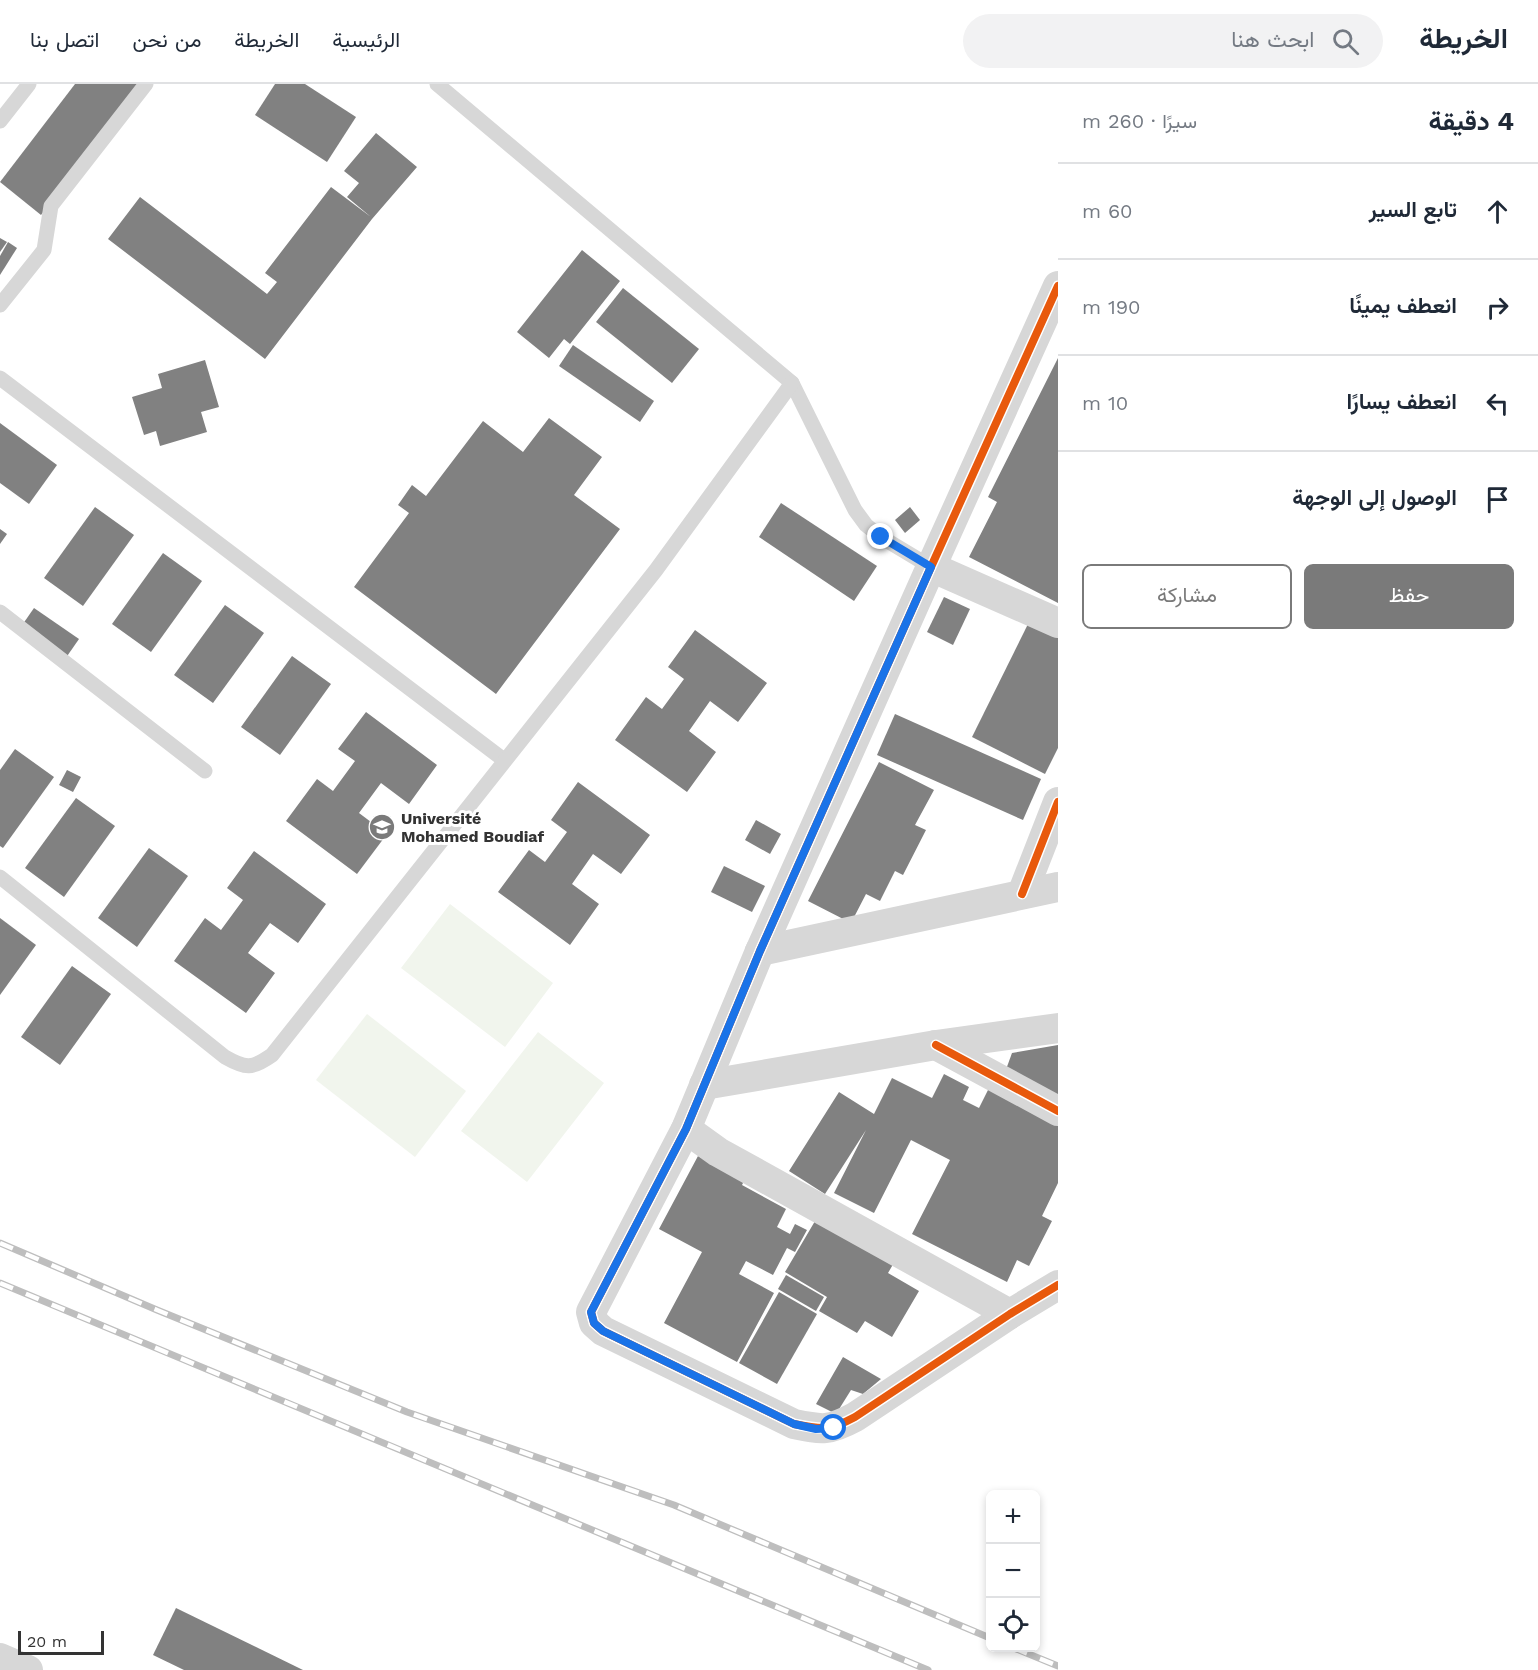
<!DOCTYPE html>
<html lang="ar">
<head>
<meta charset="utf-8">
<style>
  body { margin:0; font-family:"Work Sans",Vazirmatn,sans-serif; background:#f2f2f3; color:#1f2937; direction:rtl }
  .controls { position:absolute; right:18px; bottom:18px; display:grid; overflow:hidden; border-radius:9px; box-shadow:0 3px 9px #0003 }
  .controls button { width:54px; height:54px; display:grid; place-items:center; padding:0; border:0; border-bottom:2px solid #e0e1e3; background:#fff; color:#1f2937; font:30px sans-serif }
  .scale { position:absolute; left:18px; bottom:15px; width:86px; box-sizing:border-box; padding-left:6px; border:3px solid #333; border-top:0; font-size:16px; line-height:21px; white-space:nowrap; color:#333; -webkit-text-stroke:4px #fff; paint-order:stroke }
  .stop { position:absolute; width:18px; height:18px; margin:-14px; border:4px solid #1a73e8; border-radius:50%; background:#fff }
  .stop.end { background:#1a73e8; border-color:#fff; box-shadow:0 2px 6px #0008 }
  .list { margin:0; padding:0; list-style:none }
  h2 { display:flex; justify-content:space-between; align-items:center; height:78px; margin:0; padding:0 24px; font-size:26px }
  h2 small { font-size:20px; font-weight:400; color:#747a83 }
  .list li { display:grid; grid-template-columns:39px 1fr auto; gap:18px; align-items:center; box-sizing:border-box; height:96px; padding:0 24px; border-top:2px solid #e0e1e3 }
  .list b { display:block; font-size:22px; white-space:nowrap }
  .list em { font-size:20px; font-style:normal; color:#747a83 }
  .actions { display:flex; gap:12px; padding:18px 24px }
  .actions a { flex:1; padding:14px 0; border:2px solid #7a7a7a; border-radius:9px; text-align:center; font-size:21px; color:#7a7a7a }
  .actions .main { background:#7a7a7a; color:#fff }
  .icon { flex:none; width:33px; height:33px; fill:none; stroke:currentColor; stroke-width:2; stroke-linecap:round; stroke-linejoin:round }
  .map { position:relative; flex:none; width:1058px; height:1586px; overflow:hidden; direction:ltr }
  header { display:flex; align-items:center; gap:36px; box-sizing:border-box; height:84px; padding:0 30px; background:#fff; border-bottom:2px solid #e0e1e3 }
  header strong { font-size:28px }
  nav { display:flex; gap:33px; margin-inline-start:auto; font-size:21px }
  .search { width:420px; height:54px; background:#f2f2f3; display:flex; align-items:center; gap:15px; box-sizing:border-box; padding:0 21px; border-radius:33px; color:#747a83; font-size:22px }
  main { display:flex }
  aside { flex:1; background:#fff }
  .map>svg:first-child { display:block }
</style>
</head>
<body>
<header>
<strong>الخريطة</strong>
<div class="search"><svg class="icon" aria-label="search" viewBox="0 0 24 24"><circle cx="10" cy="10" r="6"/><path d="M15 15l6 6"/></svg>ابحث هنا</div>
<nav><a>الرئيسية</a><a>الخريطة</a><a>من نحن</a><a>اتصل بنا</a></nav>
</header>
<main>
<aside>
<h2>4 دقيقة<small>سيرًا · 260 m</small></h2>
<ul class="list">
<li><svg class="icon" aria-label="ahead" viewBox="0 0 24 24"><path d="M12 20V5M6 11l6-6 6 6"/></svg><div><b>تابع السير</b></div><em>60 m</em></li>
<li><svg class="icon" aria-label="right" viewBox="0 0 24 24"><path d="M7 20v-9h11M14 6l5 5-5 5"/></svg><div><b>انعطف يمينًا</b></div><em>190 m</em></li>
<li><svg class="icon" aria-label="left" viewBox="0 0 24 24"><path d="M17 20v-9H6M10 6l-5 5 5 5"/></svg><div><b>انعطف يسارًا</b></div><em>10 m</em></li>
<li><svg class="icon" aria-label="arrive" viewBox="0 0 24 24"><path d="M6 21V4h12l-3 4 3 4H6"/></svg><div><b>الوصول إلى الوجهة</b></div></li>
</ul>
<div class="actions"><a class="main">حفظ</a><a>مشاركة</a></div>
</aside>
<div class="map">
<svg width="1058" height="1586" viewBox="0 0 1058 1586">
  <rect width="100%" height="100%" fill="#fff"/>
  <g fill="#f1f5ed">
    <path d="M 450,820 L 553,899 L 505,963 L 401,884 Z"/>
    <path d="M 367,930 L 466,1007 L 415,1073 L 316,996 Z"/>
    <path d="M 538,948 L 604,999 L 527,1098 L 461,1047 Z"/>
  </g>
  <g fill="#818181">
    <path d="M 75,0 L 142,0 L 41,131 L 0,98 Z"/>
    <path d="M 275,0 L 305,0 L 356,33 L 327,78 L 255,31 Z"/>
    <path d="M 376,49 L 417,83 L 372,135 L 265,275 L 108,155 L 140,113 L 267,210 L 277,198 L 265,189 L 331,103 L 371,133 L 347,113 L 359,99 L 344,87 Z"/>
    <path d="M 0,154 L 7,158 L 0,168 Z"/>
    <path d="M 8,158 L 17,164 L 0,191 L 0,172 Z"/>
    <path d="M 582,166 L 620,197 L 570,260 L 564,255 L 549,274 L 517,248 Z"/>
    <path d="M 623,204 L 699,265 L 672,299 L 596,238 Z"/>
    <path d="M 573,261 L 654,317 L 640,338 L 559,282 Z"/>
    <path d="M 1058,274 L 1058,519 L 969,473 L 997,418 L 988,413 Z"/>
    <path d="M 205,276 L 219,323 L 201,328 L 207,348 L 160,362 L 156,347 L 144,351 L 132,313 L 162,304 L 158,290 Z"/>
    <path d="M 549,334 L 602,373 L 574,411 L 620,445 L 496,610 L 354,503 L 409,429 L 398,421 L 412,401 L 426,412 L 483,337 L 523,368 Z"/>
    <path d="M 0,339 L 57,381 L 29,420 L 0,399 Z"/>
    <path d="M 781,419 L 877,482 L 854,517 L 759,453 Z"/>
    <path d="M 95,423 L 134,451 L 83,522 L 44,494 Z"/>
    <path d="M 910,423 L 920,436 L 905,449 L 895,436 Z"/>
    <path d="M 0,445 L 7,450 L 0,460 Z"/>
    <path d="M 163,469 L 202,497 L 151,568 L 112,540 Z"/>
    <path d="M 944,513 L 970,525 L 953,561 L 927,548 Z"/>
    <path d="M 225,521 L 264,549 L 213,619 L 174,591 Z"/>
    <path d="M 34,524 L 79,555 L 63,578 L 18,547 Z"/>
    <path d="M 1028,540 L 1058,554 L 1058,664 L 1045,690 L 972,653 Z"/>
    <path d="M 695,546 L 767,599 L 738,638 L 710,617 L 689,647 L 716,668 L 687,708 L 615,656 L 646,613 L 662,625 L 684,595 L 668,583 Z"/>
    <path d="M 292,572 L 331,600 L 280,671 L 241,643 Z"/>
    <path d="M 366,628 L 437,681 L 409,720 L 381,699 L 359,729 L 387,750 L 357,790 L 286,737 L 317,695 L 333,707 L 355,677 L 338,665 Z"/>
    <path d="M 895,630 L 1041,695 L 1023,736 L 877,671 Z"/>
    <path d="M 15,665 L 54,693 L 3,764 L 0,762 L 0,686 Z"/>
    <path d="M 879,678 L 934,706 L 915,741 L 926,746 L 903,791 L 895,787 L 880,817 L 866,810 L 851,839 L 808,817 Z"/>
    <path d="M 67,686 L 81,693 L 73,708 L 59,701 Z"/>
    <path d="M 578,698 L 650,751 L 621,790 L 593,770 L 572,800 L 599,820 L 570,861 L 498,808 L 529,766 L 545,778 L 567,748 L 551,736 Z"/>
    <path d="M 76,714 L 115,742 L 64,813 L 25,784 Z"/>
    <path d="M 756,736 L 781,750 L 770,770 L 745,756 Z"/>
    <path d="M 149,764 L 188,792 L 137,863 L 98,834 Z"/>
    <path d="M 254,767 L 326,820 L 298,859 L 270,839 L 248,869 L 275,889 L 246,929 L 174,877 L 205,834 L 221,846 L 243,816 L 227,804 Z"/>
    <path d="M 724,782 L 765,802 L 752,828 L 711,808 Z"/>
    <path d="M 0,834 L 36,861 L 0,911 Z"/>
    <path d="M 72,882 L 111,910 L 60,981 L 21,953 Z"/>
    <path d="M 1058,961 L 1058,1018 L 1004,991 L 1012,969 Z"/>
    <path d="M 944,990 L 969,1003 L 963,1016 L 979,1024 L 989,1004 L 1058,1038 L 1058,1099 L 1042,1132 L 1052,1137 L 1029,1182 L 1017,1176 L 1007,1198 L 912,1150 L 950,1076 L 911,1056 L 874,1129 L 834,1109 L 866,1046 L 825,1110 L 789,1087 L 839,1008 L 874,1030 L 892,994 L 932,1014 Z"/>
    <path d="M 698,1072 L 744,1097 L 742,1101 L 786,1125 L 777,1143 L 790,1150 L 795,1140 L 807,1146 L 795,1168 L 787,1164 L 773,1191 L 746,1177 L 739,1190 L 774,1209 L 737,1278 L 664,1239 L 702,1168 L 659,1145 Z"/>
    <path d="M 818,1132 L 895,1177 L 888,1189 L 919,1207 L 892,1253 L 865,1237 L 857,1249 L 819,1227 L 827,1213 L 785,1188 Z"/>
    <path d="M 786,1191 L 824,1213 L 816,1227 L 778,1205 Z"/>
    <path d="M 779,1208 L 817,1230 L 777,1300 L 739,1279 Z"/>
    <path d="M 843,1273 L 881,1295 L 863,1310 L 851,1306 L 836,1330 L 816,1320 Z"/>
    <path d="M 176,1524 L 303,1586 L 184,1586 L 153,1571 Z"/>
  </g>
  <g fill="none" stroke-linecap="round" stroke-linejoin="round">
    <g stroke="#d7d7d7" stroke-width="15">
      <path d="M 437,0 L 792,299 L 855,426 L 866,441 L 881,453 L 931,483"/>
      <path d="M 0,37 L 29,0"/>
      <path d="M 0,221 L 44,166 L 51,122 L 146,0"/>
      <path d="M 0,294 L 504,676"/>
      <path d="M 0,528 L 205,687"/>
      <path d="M 0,793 L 225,973 C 246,985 252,985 272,971 L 656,486 L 792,299"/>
    </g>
    <g stroke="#d7d7d7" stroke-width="30">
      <path d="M 1058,202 L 931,483 L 760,867 L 686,1045 L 591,1228 L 594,1239 L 603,1247 L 794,1340 C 823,1346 829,1347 855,1333 L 1010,1230 L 1058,1201"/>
      <path d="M 931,483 L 1058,539"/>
      <path d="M 1022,810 L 1058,718"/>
      <path d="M 760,867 L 1058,803"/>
      <path d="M 936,961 L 1058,1027"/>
      <path d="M 704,1001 L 936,961 L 1058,944"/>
      <path d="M 686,1045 L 718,1068 L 1010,1230"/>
      <path d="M 0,1574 L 28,1586"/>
    </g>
    <g stroke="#bebebe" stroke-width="7">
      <g id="rail">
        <path d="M 0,1159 L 157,1226 L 407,1328 L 674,1421 L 990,1554"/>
        <path d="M 0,1199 L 928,1586"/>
        <path d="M 1014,1564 L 1058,1582"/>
      </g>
    </g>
    <use href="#rail" stroke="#fff" stroke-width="4.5" stroke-dasharray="14" stroke-linecap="butt"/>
    <g stroke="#fff" stroke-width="11">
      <g id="cycleway">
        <path d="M 1058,202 L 931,483 L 760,867 L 686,1045 L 591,1228 L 594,1239 L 603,1247 L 794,1340 C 823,1346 829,1347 855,1333 L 1010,1230 L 1058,1201"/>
        <path d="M 1022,810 L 1058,718"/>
        <path d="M 936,961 L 1058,1027"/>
      </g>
    </g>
    <use href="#cycleway" stroke="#e8590c" stroke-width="8"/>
  </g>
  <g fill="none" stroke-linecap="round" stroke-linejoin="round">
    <path stroke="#1a73e8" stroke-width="8" d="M 834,1344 L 816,1345 L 794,1340 L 603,1247 L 594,1239 L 591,1228 L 686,1045 L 760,867 L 931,483 L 881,453"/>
  </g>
  <defs>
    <g id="university-disc" transform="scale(1.35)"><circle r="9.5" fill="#7a7a7a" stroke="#fff"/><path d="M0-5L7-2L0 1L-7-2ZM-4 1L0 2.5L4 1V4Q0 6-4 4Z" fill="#fff"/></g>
  </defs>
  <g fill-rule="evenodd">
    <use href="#university-disc" x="382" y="743"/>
  </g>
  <g text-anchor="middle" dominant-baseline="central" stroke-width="6" stroke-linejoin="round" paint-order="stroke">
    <g font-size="16" font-weight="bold" fill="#333" stroke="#fff" text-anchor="start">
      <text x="401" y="734">Université<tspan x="401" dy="18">Mohamed Boudiaf</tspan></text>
    </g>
  </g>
</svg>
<div class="controls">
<button>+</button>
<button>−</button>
<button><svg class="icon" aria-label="locate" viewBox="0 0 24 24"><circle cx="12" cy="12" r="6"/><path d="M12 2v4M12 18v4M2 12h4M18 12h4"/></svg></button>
</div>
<div class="scale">20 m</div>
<div class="stop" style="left:834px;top:1344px"></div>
<div class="stop end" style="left:881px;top:453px"></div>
</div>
</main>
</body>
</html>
